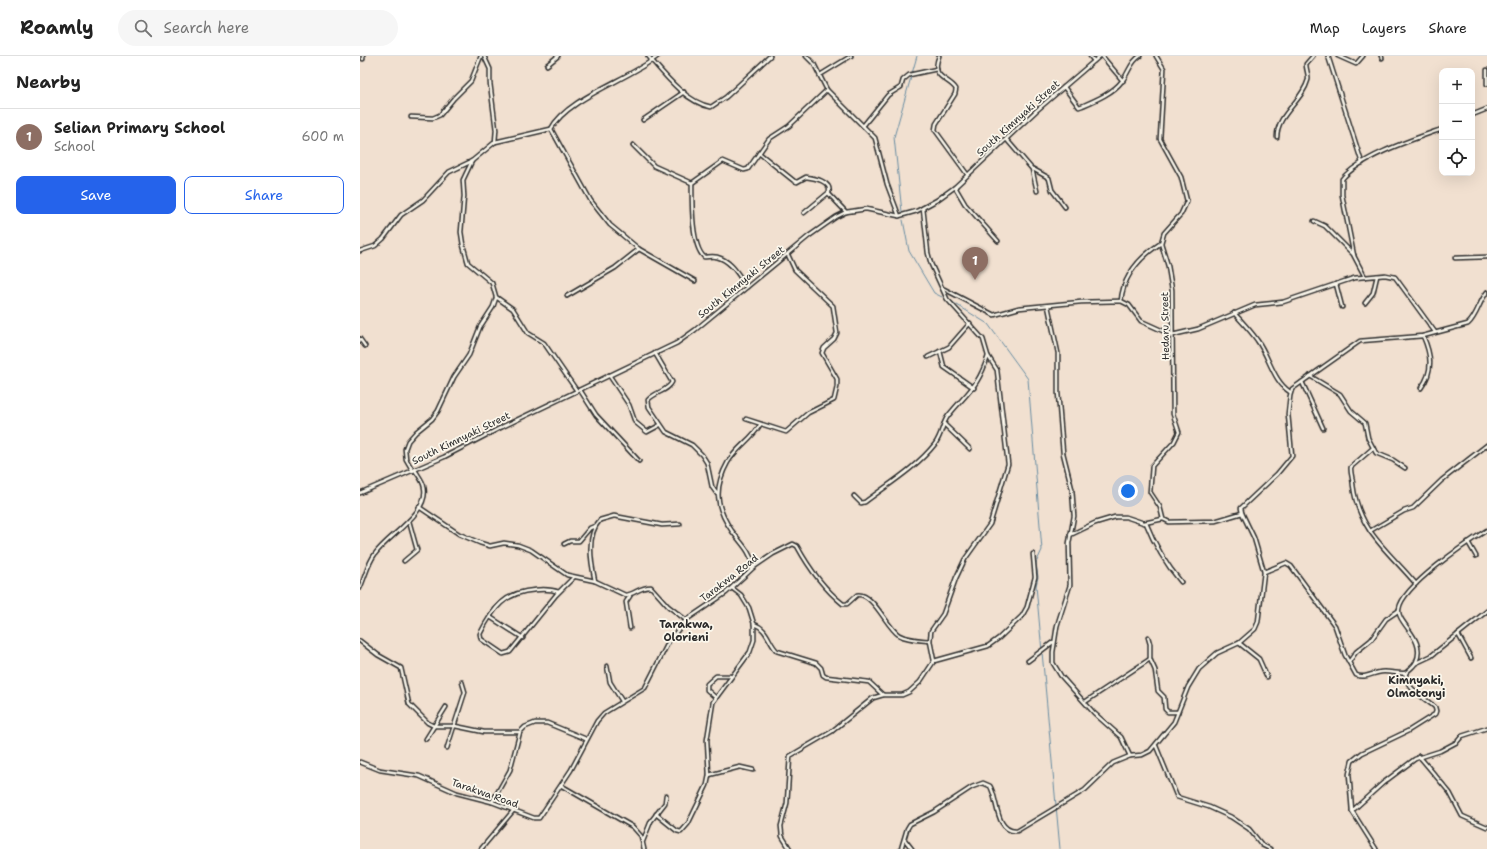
<!DOCTYPE html>
<html lang="en">
<head>
<meta charset="utf-8">
<style>
  body { margin:0; font-family:"Shantell Sans",sans-serif; background:#f6f6f6; color:#222 }
  .controls { position:absolute; right:12px; top:12px; display:grid; overflow:hidden; border-radius:8px; box-shadow:0 4px 16px #0002 }
  .controls button { width:36px; height:36px; display:grid; place-items:center; padding:0; border:0; border-bottom:1px solid #e0e0e0; background:#fff; color:#222; font:20px sans-serif }
  .you { position:absolute; left:768px; top:435px; width:14px; height:14px; margin:-10px; border:3px solid #fff; border-radius:50%; background:#1a73e8; box-shadow:0 0 0 6px #1a73e833 }
  .badge { display:grid; place-items:center; width:26px; height:26px; border-radius:50%; background:#2563eb; color:#fff; font-size:13px; font-weight:700 }
  .pin { position:absolute; translate:-50% -33px; filter:drop-shadow(0 1px 2px #0008) }
  .pin::after { content:''; position:absolute; top:21px; width:14px; height:12px; background:inherit; clip-path:polygon(0 0,100% 0,50% 100%) }
  .list { margin:0; padding:0; list-style:none }
  h2 { display:flex; justify-content:space-between; align-items:center; height:52px; margin:0; padding:0 16px; font-size:17px }
  h2 small { font-size:13px; font-weight:400; color:#767676 }
  .list li { display:grid; grid-template-columns:26px 1fr auto; gap:12px; align-items:center; box-sizing:border-box; height:56px; padding:0 16px; border-top:1px solid #e0e0e0 }
  .list b { display:block; font-size:15px; white-space:nowrap }
  .list p { margin:0; font-size:13px; white-space:nowrap; color:#767676 }
  .list em { font-size:13px; font-style:normal; color:#767676 }
  .actions { display:flex; gap:8px; padding:12px 16px }
  .actions a { flex:1; padding:9px 0; border:1px solid #2563eb; border-radius:8px; text-align:center; font-size:14px; color:#2563eb }
  .actions .main { background:#2563eb; color:#fff }
  .icon { flex:none; width:22px; height:22px; fill:none; stroke:currentColor; stroke-width:2; stroke-linecap:round; stroke-linejoin:round }
  .map { position:relative; flex:none; width:1127px; height:793px; overflow:hidden }
  header { display:flex; align-items:center; gap:24px; box-sizing:border-box; height:56px; padding:0 20px; background:#fff; border-bottom:1px solid #e0e0e0 }
  header strong { font-size:19px }
  nav { display:flex; gap:22px; margin-inline-start:auto; font-size:14px }
  .search { width:280px; height:36px; background:#f6f6f6; display:flex; align-items:center; gap:10px; box-sizing:border-box; padding:0 14px; border-radius:22px; color:#767676; font-size:15px }
  main { display:flex }
  aside { flex:1; background:#fff }
  .map>svg:first-child { display:block }
</style>
</head>
<body>
<header>
<strong>Roamly</strong>
<div class="search"><svg class="icon" aria-label="search" viewBox="0 0 24 24"><circle cx="10" cy="10" r="6"/><path d="M15 15l6 6"/></svg>Search here</div>
<nav><a>Map</a><a>Layers</a><a>Share</a></nav>
</header>
<main>
<aside>
<h2>Nearby<small></small></h2>
<ul class="list">
<li><span class="badge" style="background:#8d6e63">1</span><div><b>Selian Primary School</b><p>School</p></div><em>600 m</em></li>
</ul>
<div class="actions"><a class="main">Save</a><a>Share</a></div>
</aside>
<div class="map">
<svg width="1127" height="793" viewBox="0 0 1127 793">
  <rect width="100%" height="100%" fill="#f1e0d0"/>
  <filter id="ink" filterUnits="userSpaceOnUse"><feTurbulence type="fractalNoise" baseFrequency=".025" numOctaves="2"/><feDisplacementMap in="SourceGraphic" scale="8" xChannelSelector="R" yChannelSelector="G"/><feConvolveMatrix kernelMatrix="1 2 1 2 8 2 1 2 1" color-interpolation-filters="sRGB"/></filter>
  <g filter="url(#ink)">
    <g fill="none" stroke-linecap="round" stroke-linejoin="round">
      <g stroke="#688ca2" stroke-width="1">
        <path d="M 542,156 L 534,81 L 557,0"/>
        <path d="M 543,164 L 549,195 L 574,237 L 582,241"/>
        <path d="M 589,244 L 628,268 L 668,323 L 682,494 L 676,507 L 678,521 L 676,530 L 700,793"/>
      </g>
      <g stroke="#2b2b2b" stroke-width="5.5">
        <g id="minor">
          <path d="M 3,0 L 3,3"/>
          <path d="M 124,0 L 130,13 L 130,27 L 136,74 L 135,86"/>
          <path d="M 288,0 C 304,18 325,46 351,51 L 366,41 L 410,0"/>
          <path d="M 446,0 L 454,8 L 467,34 L 515,82 L 527,128 L 539,160"/>
          <path d="M 579,0 C 570,23 588,21 596,33 L 595,38 L 576,68 L 575,74 L 607,118"/>
          <path d="M 730,0 L 734,5"/>
          <path d="M 742,0 L 763,25"/>
          <path d="M 796,0 L 804,13 L 800,83 L 821,121 L 827,145 L 821,158 L 804,177 L 801,187 L 808,210 L 812,234 L 813,358 L 819,376 L 814,386 L 792,410 L 790,436 L 800,451 L 803,463 L 809,466 L 855,465 L 882,457"/>
          <path d="M 968,0 L 1002,107"/>
          <path d="M 978,0 L 996,8 L 1003,0"/>
          <path d="M 1021,0 L 1022,2"/>
          <path d="M 187,9 L 198,0"/>
          <path d="M 1127,14 L 1127,28"/>
          <path d="M 460,19 L 491,0"/>
          <path d="M 704,31 L 719,51 L 722,50 C 736,44 753,37 762,25 C 769,17 770,6 780,0"/>
          <path d="M 1112,59 L 1127,53"/>
          <path d="M 51,61 L 73,62 L 80,59 L 94,42 L 111,25 L 121,0"/>
          <path d="M 283,64 L 324,36"/>
          <path d="M 503,70 L 528,39 L 541,31 L 543,24 L 549,19 L 577,13"/>
          <path d="M 191,73 L 231,145 L 250,169 L 279,193 L 335,225"/>
          <path d="M 917,81 C 917,58 942,46 948,24 C 949,19 946,14 946,8 L 953,0"/>
          <path d="M 647,84 L 672,113 L 677,135"/>
          <path d="M 273,89 L 294,110 L 332,127"/>
          <path d="M 399,97 L 434,125 L 437,126 L 446,121 C 454,122 472,125 469,137"/>
          <path d="M 112,105 L 103,124 L 104,140 L 101,176 L 103,189 L 108,207 L 132,227 L 136,241 L 153,253 L 168,277 L 184,287 L 217,335"/>
          <path d="M 673,113 L 689,122 L 692,134 L 705,151"/>
          <path d="M 595,131 L 605,148 L 638,185"/>
          <path d="M 444,157 L 468,137 L 486,156"/>
          <path d="M 954,165 L 965,170 L 994,199"/>
          <path d="M 0,195 L 15,190 L 23,183 L 41,159 L 63,144 L 89,116 L 112,105 L 135,86 L 191,73 C 207,42 270,23 298,0"/>
          <path d="M 1095,202 L 1127,201"/>
          <path d="M 1005,221 L 994,200 L 982,139 L 982,123 C 1001,100 1054,83 1082,73"/>
          <path d="M 976,228 L 982,251"/>
          <path d="M 387,231 C 379,220 372,205 357,201 C 353,200 348,201 344,201 C 331,189 332,145 332,127 L 363,105 L 384,114 L 388,113 L 409,83 L 429,70 L 467,34"/>
          <path d="M 584,233 L 634,259 L 659,252 L 721,246 L 761,245 L 769,249 L 781,265 L 812,279 L 838,273 L 895,249 L 923,246 L 994,222 L 1025,219 L 1035,221 L 1075,276"/>
          <path d="M 207,240 L 255,212 L 279,193"/>
          <path d="M 761,245 C 763,219 780,201 801,187"/>
          <path d="M 1005,247 L 1013,237 L 1017,220"/>
          <path d="M 688,250 L 698,297 L 698,337 L 703,397 L 712,433 L 714,460 L 709,487 L 710,529 L 697,570 L 693,596 L 693,607 L 701,620 L 734,657 L 761,681 L 770,700"/>
          <path d="M 874,257 C 882,266 890,274 897,284 C 909,300 913,325 930,336"/>
          <path d="M 0,283 L 5,290"/>
          <path d="M 580,295 L 584,311 L 614,332"/>
          <path d="M 295,297 L 312,326 C 308,335 295,336 288,344 L 289,351 L 306,376 L 332,389 L 342,399 L 347,407 L 352,431 L 357,438"/>
          <path d="M 568,301 L 589,291 L 610,267"/>
          <path d="M 249,319 L 269,349 L 275,366 L 287,376 L 300,369"/>
          <path d="M 950,320 L 980,338 L 991,355 L 1005,367 L 1008,382 L 1016,397 L 1033,404 L 1045,412"/>
          <path d="M 942,326 L 963,372"/>
          <path d="M 1061,332 C 1074,315 1071,298 1063,280"/>
          <path d="M 220,334 L 236,359 L 279,405"/>
          <path d="M 386,363 L 426,376 L 448,357 L 474,344 L 477,331 L 477,323 L 462,297 L 464,292 L 474,283 L 477,277 L 473,250 L 435,214 L 428,199"/>
          <path d="M 584,368 L 610,393"/>
          <path d="M 1013,392 L 991,411 C 990,416 993,423 993,429 C 999,476 1028,494 1056,528"/>
          <path d="M 53,415 L 46,403 L 45,393 L 48,385 L 56,376 L 72,363 L 78,355 L 94,321 L 109,299 L 120,271 L 133,251 L 136,242"/>
          <path d="M 0,437 L 84,401 L 142,371 L 317,287 L 335,274 L 449,180 L 476,161 L 486,156 L 506,153 L 539,160 L 557,155 L 577,144 L 595,131 L 676,55 L 740,0"/>
          <path d="M 494,440 L 501,447 L 505,446 C 529,428 557,411 575,388 C 582,379 582,368 588,360 C 607,336 618,332 628,300"/>
          <path d="M 59,451 L 99,478 L 120,487 L 130,490 L 144,487 L 158,489 L 171,494 L 207,519 L 235,525 L 265,539 C 275,539 278,531 291,531 L 308,550 L 326,564"/>
          <path d="M 786,467 C 795,490 805,507 821,526"/>
          <path d="M 1010,475 L 1044,455 L 1053,452 L 1082,424 L 1127,389"/>
          <path d="M 710,479 L 735,467 L 755,461 L 766,461 L 784,467 L 803,463"/>
          <path d="M 1108,486 L 1116,500"/>
          <path d="M 204,488 L 210,485 L 219,485 L 230,472 L 235,470"/>
          <path d="M 44,505 L 57,494 L 49,465"/>
          <path d="M 394,511 C 391,496 381,487 372,475 C 355,451 354,431 368,406 C 377,391 392,383 400,369"/>
          <path d="M 904,516 L 926,507 L 931,510 L 975,570 L 985,599 L 996,619 C 1005,623 1012,617 1021,616 C 1029,615 1037,618 1046,617"/>
          <path d="M 235,525 C 231,506 226,479 240,464 L 254,460 L 302,469 L 320,468"/>
          <path d="M 0,532 C 5,521 8,507 15,498 C 27,480 70,457 64,431 C 63,425 58,419 55,414"/>
          <path d="M 199,536 C 191,533 184,533 175,534 C 145,536 133,552 120,578 L 121,583 L 143,598 L 150,596 L 196,539 L 214,521"/>
          <path d="M 270,540 L 266,546 L 270,572"/>
          <path d="M 130,561 L 163,582"/>
          <path d="M 394,568 C 408,573 408,586 417,595 L 456,607 L 461,612 L 463,619 L 466,621 L 509,626 L 523,639"/>
          <path d="M 1098,578 L 1111,602"/>
          <path d="M 788,581 L 790,588 L 790,603 L 795,614 L 798,635 L 804,641 L 805,653 L 808,656 L 818,656"/>
          <path d="M 0,585 L 18,599 L 41,612 L 49,648 L 68,667 L 74,670 L 95,670 L 124,676 L 160,676"/>
          <path d="M 879,587 L 899,603 L 907,621"/>
          <path d="M 574,605 L 628,590 L 639,582 L 662,560 L 667,551 L 675,521 L 673,498"/>
          <path d="M 668,605 L 693,586"/>
          <path d="M 989,606 L 996,596 L 1011,584 L 1026,563 L 1038,555"/>
          <path d="M 1056,607 L 1071,600 L 1127,555"/>
          <path d="M 247,610 L 250,626 L 262,645"/>
          <path d="M 355,641 L 347,634 L 347,628 L 356,620 L 370,620"/>
          <path d="M 725,646 L 790,603"/>
          <path d="M 66,683 L 86,651"/>
          <path d="M 796,690 L 817,741 L 849,751 L 871,761 L 889,773 L 902,789 L 910,793"/>
          <path d="M 87,692 L 105,636 L 102,626"/>
          <path d="M 1059,700 L 1090,737 L 1102,760 L 1127,771"/>
          <path d="M 0,706 L 20,714 L 59,720 L 97,737 L 132,746 L 174,762 L 179,762 L 211,714 L 237,665 L 244,657 L 285,632 L 309,585 L 326,564 L 366,537 L 394,511 L 413,498 L 433,488 L 437,490 C 449,512 463,532 483,548 L 487,548 L 497,539 C 513,536 527,572 539,579 C 548,584 561,584 570,585"/>
          <path d="M 349,719 L 380,711 L 393,714"/>
          <path d="M 202,730 L 273,771 L 281,780 L 284,793"/>
          <path d="M 132,746 L 150,714 L 160,676 L 165,671 L 175,667 L 187,667 L 226,683"/>
          <path d="M 992,755 L 1023,727 L 1055,703 L 1080,695 L 1097,686 L 1102,680 L 1127,672"/>
          <path d="M 296,758 L 317,775 L 321,776 L 328,768 L 347,729 L 349,719 L 347,684 L 353,646 L 390,596 L 394,584 L 394,568 L 389,552 L 381,539 L 372,532"/>
          <path d="M 545,784 L 552,793"/>
          <path d="M 283,785 L 291,765 L 305,747 L 306,739"/>
          <path d="M 121,793 L 153,755"/>
          <path d="M 430,793 L 422,780 L 421,770 L 427,747 L 430,700 L 471,676 L 513,642 L 523,639 L 542,639 L 549,636 L 560,626 L 574,605 L 570,585 L 571,575 L 583,558 L 596,522 L 605,503 L 630,468 L 648,408 L 637,314 L 628,300 L 623,283 L 587,243 L 571,208 L 568,197 L 563,152"/>
          <path d="M 541,793 L 547,773 L 550,768 L 574,756 L 612,731 L 623,727 L 630,730 C 638,742 635,777 657,775 L 725,734 L 753,707 L 770,700 L 782,699 L 790,695 L 814,666 L 828,631 L 839,613 L 857,597 L 879,587 L 895,573 L 898,566 L 904,516 L 894,482 L 882,457 L 881,452 L 917,418 L 932,400 L 928,358 L 930,340 L 932,333 L 1000,285 L 1063,280 L 1108,268 C 1117,260 1119,246 1127,236"/>
          <path d="M 1016,793 L 992,755 L 989,718 L 992,705 L 1002,697 L 1048,675 L 1075,658 L 1076,655 L 1075,651 C 1066,643 1043,631 1046,617 C 1049,613 1054,611 1056,606 C 1067,583 1036,567 1039,553 C 1042,530 1108,486 1127,474"/>
        </g>
      </g>
      <use href="#minor" stroke="#fbf7ec" stroke-width="2.5"/>
    </g>
  </g>
  <g text-anchor="middle" dominant-baseline="central" stroke-width="3.5" stroke-linejoin="round" paint-order="stroke">
    <g font-size="10" fill="#2b2b2b" stroke="#fbf7ec">
      <text transform="translate(658 62) rotate(-42)">South Kimnyaki Street</text>
      <text transform="translate(381 226) rotate(-39)">South Kimnyaki Street</text>
      <text transform="translate(805 270) rotate(-91)">Hedaru Street</text>
      <text transform="translate(101 382) rotate(-26)">South Kimnyaki Street</text>
      <text transform="translate(369 522) rotate(-38)">Tarakwa Road</text>
      <text transform="translate(125 737) rotate(19)">Tarakwa Road</text>
    </g>
    <g font-size="11" font-weight="bold" fill="#2b2b2b" stroke="#fbf7ec">
      <text x="326" y="568">Tarakwa,<tspan x="326" dy="13">Olorieni</tspan></text>
      <text x="1056" y="624">Kimnyaki,<tspan x="1056" dy="13">Olmotonyi</tspan></text>
    </g>
  </g>
</svg>
<div class="controls">
<button>+</button>
<button>−</button>
<button><svg class="icon" aria-label="locate" viewBox="0 0 24 24"><circle cx="12" cy="12" r="6"/><path d="M12 2v4M12 18v4M2 12h4M18 12h4"/></svg></button>
</div>
<div class="you"></div>
<div class="pin badge" style="left:615px;top:224px;background:#8d6e63">1</div>
</div>
</main>
</body>
</html>
